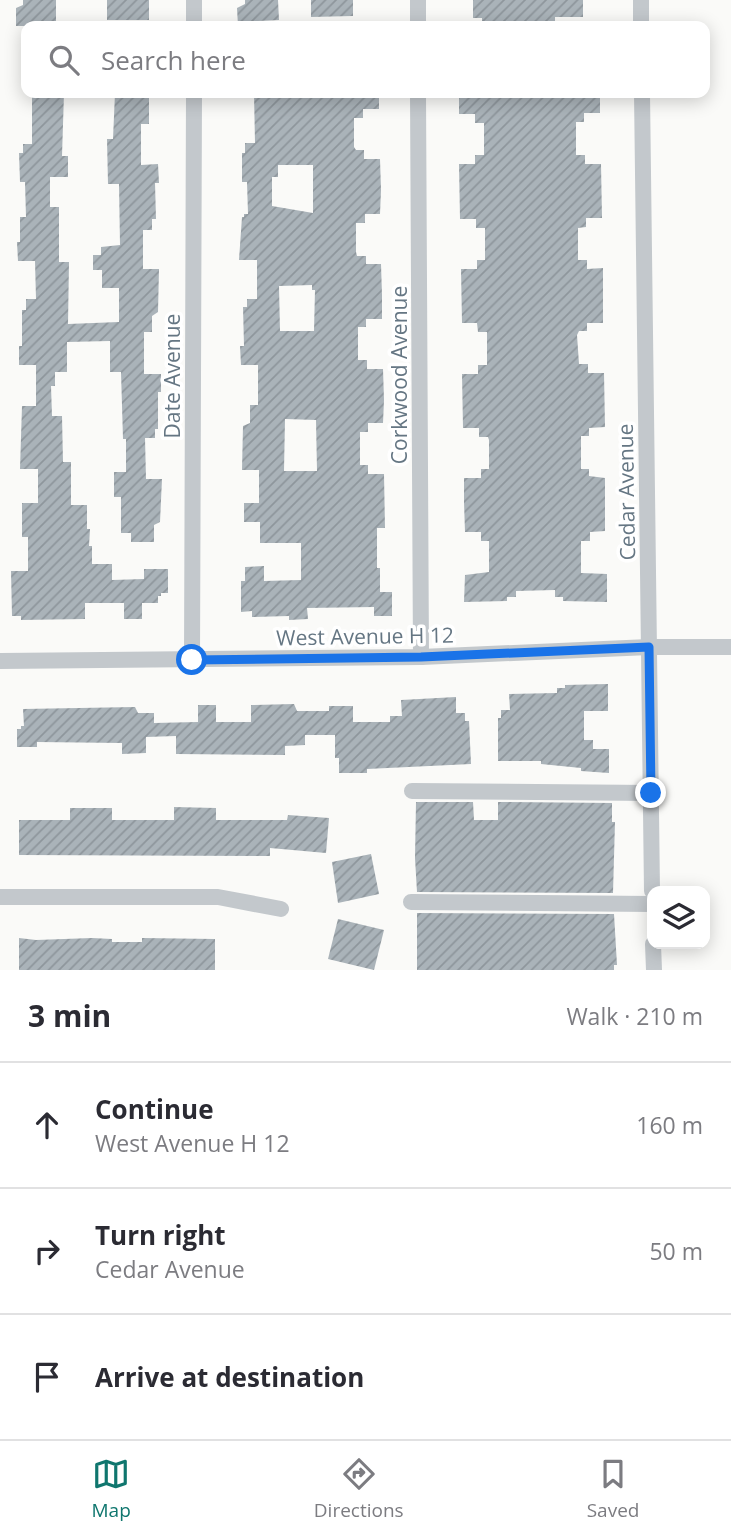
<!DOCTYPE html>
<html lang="en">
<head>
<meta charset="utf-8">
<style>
  body { margin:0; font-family:"Open Sans",sans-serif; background:#f2f2f3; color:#2b2b33 }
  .controls { position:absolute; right:21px; bottom:21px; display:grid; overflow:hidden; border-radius:14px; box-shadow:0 4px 18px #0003 }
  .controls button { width:63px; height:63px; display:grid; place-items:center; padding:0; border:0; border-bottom:2px solid #e1e1e2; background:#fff; color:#2b2b33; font:35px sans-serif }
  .stop { position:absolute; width:21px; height:21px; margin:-16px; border:5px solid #1a73e8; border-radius:50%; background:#fff }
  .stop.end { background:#1a73e8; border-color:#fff; box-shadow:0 2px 7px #0008 }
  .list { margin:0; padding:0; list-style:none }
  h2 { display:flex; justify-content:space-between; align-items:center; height:91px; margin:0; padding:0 28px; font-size:30px }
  h2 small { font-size:23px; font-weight:400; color:#7c7c81 }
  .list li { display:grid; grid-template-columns:46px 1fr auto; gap:21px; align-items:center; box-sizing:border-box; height:126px; padding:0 28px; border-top:2px solid #e1e1e2 }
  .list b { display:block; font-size:26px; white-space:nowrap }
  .list p { margin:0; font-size:23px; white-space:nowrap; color:#7c7c81 }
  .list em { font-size:23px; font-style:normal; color:#7c7c81 }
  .icon { flex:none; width:38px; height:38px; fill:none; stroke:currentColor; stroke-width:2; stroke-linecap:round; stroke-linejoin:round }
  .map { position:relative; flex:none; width:731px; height:970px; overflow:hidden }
  .search { position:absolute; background:#fff; box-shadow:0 4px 18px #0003; left:21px; right:21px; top:21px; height:77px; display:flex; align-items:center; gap:18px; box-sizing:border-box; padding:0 24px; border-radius:14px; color:#7c7c81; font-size:26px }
  .sheet { height:469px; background:#fff }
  nav { display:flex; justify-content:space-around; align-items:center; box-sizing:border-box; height:98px; border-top:2px solid #e1e1e2; background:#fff; font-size:19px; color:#7c7c81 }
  nav a { display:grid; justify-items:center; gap:4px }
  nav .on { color:#0f766e }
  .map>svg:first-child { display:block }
</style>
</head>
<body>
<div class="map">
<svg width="731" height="970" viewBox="0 0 731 970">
  <defs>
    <pattern id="building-hatch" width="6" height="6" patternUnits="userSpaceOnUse" patternTransform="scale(1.75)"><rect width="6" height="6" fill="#aab3b9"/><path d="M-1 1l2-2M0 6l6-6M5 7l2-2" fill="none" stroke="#8e969c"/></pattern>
  </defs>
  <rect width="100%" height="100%" fill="#fafaf8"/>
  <g fill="url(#building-hatch)" fill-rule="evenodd">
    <path d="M 23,0 L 56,0 L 56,21 L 36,21 L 36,26 L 16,26 L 16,8 L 23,5 Z"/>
    <rect x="107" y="0" width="42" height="20"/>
    <path d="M 245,0 L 278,0 L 279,20 L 258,21 L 258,26 L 238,26 L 237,8 L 245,4 Z"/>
    <path d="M 311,0 L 353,0 L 353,16 L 311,17 Z"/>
    <path d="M 473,0 L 583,0 L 583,17 L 555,17 L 555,22 L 482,22 L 482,18 L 473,18 Z"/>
    <path d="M 32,93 L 64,93 L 62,156 L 68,156 L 68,177 L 50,177 L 50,207 L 59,207 L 59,262 L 69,262 L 68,324 L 119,322 L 119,288 L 102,288 L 102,270 L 93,270 L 93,255 L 101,255 L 101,247 L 120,245 L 119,184 L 108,184 L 107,139 L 113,139 L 115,93 L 149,93 L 149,124 L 141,124 L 141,165 L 158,164 L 159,183 L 155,183 L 156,219 L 152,219 L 152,230 L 143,230 L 143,269 L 159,269 L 158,312 L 152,316 L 152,332 L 144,332 L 144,374 L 161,374 L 161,392 L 158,392 L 158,429 L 155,429 L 155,438 L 145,438 L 146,479 L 162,479 L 160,522 L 154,525 L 154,542 L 131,542 L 131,533 L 121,533 L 121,497 L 114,497 L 114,472 L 126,472 L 126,439 L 123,439 L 121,372 L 110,372 L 110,341 L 67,342 L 67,372 L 55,372 L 55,386 L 51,386 L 52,416 L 62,416 L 63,462 L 71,462 L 71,505 L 87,505 L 87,529 L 90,529 L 89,546 L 92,546 L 92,564 L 112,564 L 112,580 L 144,579 L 144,569 L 168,569 L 168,593 L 161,593 L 161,596 L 158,596 L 158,603 L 142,603 L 142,619 L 124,619 L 124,603 L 85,603 L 85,619 L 21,620 L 21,616 L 12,616 L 11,571 L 28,571 L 28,537 L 22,537 L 22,503 L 38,503 L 38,469 L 20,469 L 22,406 L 36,406 L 36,365 L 19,365 L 19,346 L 22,346 L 22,310 L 26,310 L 26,299 L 36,299 L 35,261 L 18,261 L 17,242 L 20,242 L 20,217 L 26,217 L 25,182 L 20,182 L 19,153 L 23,153 L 23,144 L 32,144 Z"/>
    <path d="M 254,93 L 327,95 L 327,93 L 379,93 L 379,109 L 363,109 L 363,118 L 354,118 L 354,147 L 356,150 L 364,150 L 364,159 L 380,159 L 381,190 L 380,214 L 365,214 L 365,223 L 356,223 L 356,252 L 357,256 L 366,256 L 366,264 L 381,264 L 382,295 L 382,319 L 366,319 L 366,327 L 358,327 L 358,360 L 367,360 L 367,369 L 383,369 L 384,400 L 383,423 L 368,423 L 368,432 L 360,432 L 360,465 L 368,465 L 368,474 L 384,474 L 385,528 L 377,528 L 377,568 L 380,568 L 380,592 L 392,592 L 392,616 L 374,616 L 374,607 L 307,608 L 308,619 L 289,620 L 289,616 L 252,617 L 252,611 L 241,612 L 241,581 L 245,581 L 245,567 L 264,566 L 264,581 L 301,580 L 301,543 L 260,543 L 260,522 L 244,522 L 244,503 L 259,503 L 259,470 L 242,470 L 243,426 L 250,423 L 250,405 L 258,405 L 258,365 L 241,365 L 240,346 L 244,346 L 243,307 L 247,307 L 247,299 L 257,299 L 257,260 L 239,260 L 242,217 L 244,217 L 244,214 L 248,214 L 247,182 L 242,182 L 242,153 L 245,153 L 245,143 L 255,143 ZM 278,165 L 313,165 L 313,213 L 272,206 L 272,177 L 278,177 ZM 312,285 L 312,290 L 315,290 L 314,331 L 280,331 L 279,286 ZM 285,419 L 316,420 L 317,471 L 284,471 Z"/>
    <path d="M 459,93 L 525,93 L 525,96 L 600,93 L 600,113 L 584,113 L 584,122 L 576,122 L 576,155 L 585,155 L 585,164 L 601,164 L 602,218 L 586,218 L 586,227 L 578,228 L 578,260 L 587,260 L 587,269 L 603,268 L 603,323 L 587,323 L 587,331 L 579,331 L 577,335 L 579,364 L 588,364 L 588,373 L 604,373 L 605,427 L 589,428 L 589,436 L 581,436 L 581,469 L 589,469 L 589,476 L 605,478 L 605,531 L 590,532 L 590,541 L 581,541 L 581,573 L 607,574 L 607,602 L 563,601 L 563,597 L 555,597 L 555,590 L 516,591 L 516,597 L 507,597 L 507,601 L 464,602 L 465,575 L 489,572 L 489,541 L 481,541 L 481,532 L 465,532 L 464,502 L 464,478 L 481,478 L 481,469 L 489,469 L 489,440 L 488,437 L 479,437 L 479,428 L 463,428 L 462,374 L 478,374 L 478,365 L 487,365 L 487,332 L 478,332 L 477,323 L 462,323 L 461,269 L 477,269 L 477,260 L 485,260 L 485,228 L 476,228 L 476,219 L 460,219 L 459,164 L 475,164 L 475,155 L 484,155 L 484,123 L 475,123 L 475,114 L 459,114 Z"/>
    <path d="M 608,684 L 608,711 L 584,711 L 584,740 L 593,740 L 593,749 L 609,749 L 609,773 L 581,771 L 581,768 L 541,764 L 541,761 L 498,761 L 498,718 L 501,718 L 501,710 L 510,710 L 509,694 L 557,693 L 557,688 L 565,688 L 565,685 Z"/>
    <path d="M 456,697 L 456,713 L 465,713 L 465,721 L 469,721 L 471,764 L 367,769 L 367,773 L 339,773 L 339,758 L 335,758 L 335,735 L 305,735 L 305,745 L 285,746 L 285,755 L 176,754 L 176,736 L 146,737 L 146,753 L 122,754 L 122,743 L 37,742 L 37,747 L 17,747 L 17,729 L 21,729 L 21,726 L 24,726 L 23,709 L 135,707 L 138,713 L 154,713 L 154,723 L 198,722 L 198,705 L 216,705 L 216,722 L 251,722 L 251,705 L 294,704 L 297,711 L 329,711 L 329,706 L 353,706 L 353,722 L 390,722 L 390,716 L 402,716 L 401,700 Z"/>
    <path d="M 416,802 L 473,802 L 474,820 L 498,820 L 498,802 L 612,803 L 612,822 L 615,822 L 613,893 L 417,892 L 415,858 Z"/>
    <path d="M 174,807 L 216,808 L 216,820 L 287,820 L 288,815 L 329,818 L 326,853 L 270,848 L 270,856 L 19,855 L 19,820 L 70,820 L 70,808 L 112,808 L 112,820 L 174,820 Z"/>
    <path d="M 371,854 L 379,894 L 338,903 L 332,862 Z"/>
    <path d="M 417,913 L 614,914 L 617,965 L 614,965 L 614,970 L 417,970 Z"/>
    <path d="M 338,919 L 384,930 L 374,970 L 328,959 Z"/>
    <path d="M 19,938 L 36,940 L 92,938 L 112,939 L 112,942 L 142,942 L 142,938 L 215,939 L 215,970 L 19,970 Z"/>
  </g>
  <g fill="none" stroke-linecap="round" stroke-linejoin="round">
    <g stroke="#c3c8cc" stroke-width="16">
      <path d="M 418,0 L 418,26"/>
      <path d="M 641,0 L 641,26"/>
      <path d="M 194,26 L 194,0"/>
      <path d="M 418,93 L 421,657"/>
      <path d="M 642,93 L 652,891"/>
      <path d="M 192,660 L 194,93"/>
      <path d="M 0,661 L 421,657 L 649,647 L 731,647"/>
      <path d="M 412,791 L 651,793"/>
      <path d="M 0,897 L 218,897 L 281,909"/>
      <path d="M 411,902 L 652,904"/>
      <path d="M 653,944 L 654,970"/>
    </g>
  </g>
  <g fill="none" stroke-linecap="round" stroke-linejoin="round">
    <path stroke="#1a73e8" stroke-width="9" d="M 192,660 L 421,657 L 649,647 L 651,793"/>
  </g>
  <g text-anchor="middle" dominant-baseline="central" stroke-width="7" stroke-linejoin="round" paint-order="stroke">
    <g font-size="21" fill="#657683" stroke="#fff">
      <text transform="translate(399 375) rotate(-90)">Corkwood Avenue</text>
      <text transform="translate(172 376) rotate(-90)">Date Avenue</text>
      <text transform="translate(626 492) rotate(-91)">Cedar Avenue</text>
      <text transform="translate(365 636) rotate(-1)">West Avenue H 12</text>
    </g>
  </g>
</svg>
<div class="controls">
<button><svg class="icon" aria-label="layers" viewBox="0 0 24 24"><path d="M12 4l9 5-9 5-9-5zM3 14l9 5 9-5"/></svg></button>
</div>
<div class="stop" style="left:192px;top:660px"></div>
<div class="stop end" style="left:651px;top:793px"></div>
<div class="search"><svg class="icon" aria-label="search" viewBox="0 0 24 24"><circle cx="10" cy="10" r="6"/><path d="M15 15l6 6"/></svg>Search here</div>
</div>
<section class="sheet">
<h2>3 min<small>Walk · 210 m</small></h2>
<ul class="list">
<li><svg class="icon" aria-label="ahead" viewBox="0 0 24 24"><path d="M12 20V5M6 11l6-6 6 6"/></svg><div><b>Continue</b><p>West Avenue H 12</p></div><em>160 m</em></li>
<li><svg class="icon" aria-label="right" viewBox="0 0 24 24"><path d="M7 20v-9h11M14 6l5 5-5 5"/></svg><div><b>Turn right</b><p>Cedar Avenue</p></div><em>50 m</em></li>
<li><svg class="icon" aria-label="arrive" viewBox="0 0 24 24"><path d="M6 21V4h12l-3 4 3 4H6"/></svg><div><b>Arrive at destination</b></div></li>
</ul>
</section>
<nav>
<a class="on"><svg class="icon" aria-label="map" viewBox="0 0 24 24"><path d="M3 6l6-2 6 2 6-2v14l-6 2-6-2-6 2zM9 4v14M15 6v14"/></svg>Map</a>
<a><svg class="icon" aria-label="directions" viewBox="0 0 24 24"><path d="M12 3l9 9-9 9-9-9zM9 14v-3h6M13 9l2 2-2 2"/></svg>Directions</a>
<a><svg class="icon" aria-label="saved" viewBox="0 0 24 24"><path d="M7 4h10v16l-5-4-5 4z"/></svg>Saved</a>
</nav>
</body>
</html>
